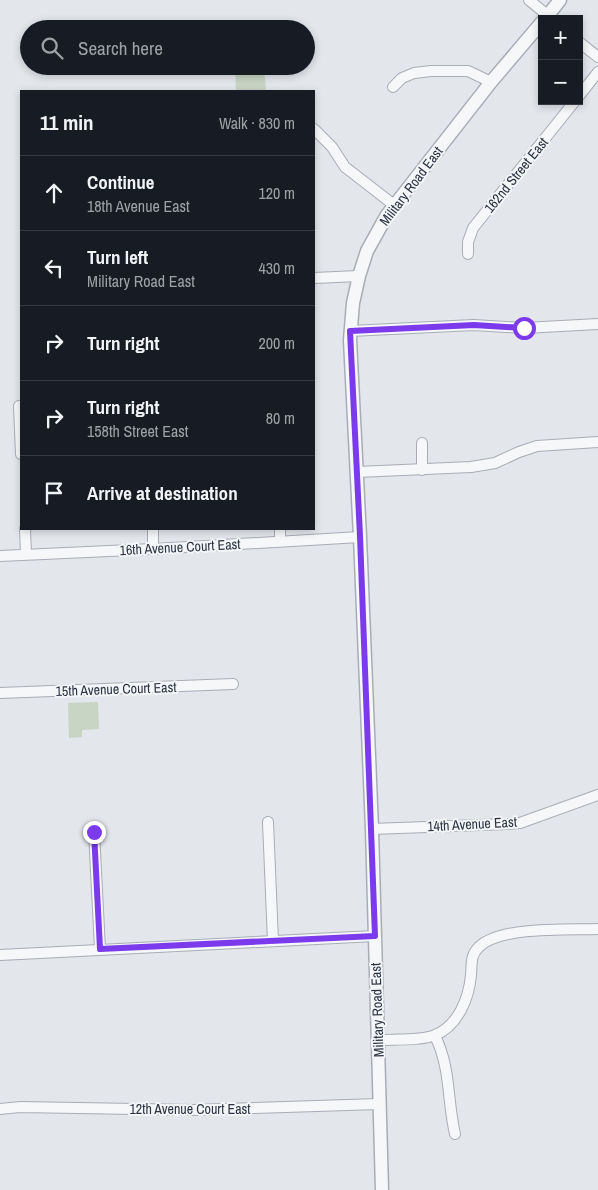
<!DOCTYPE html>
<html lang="en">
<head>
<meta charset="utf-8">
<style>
  body { margin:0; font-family:"Archivo Narrow",sans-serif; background:#20242c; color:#f1f3f6 }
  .controls { position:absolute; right:15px; top:15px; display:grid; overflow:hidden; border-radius:0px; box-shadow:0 2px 8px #0003 }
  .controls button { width:45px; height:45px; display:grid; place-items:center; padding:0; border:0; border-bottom:1px solid #363941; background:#171b24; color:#f1f3f6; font:25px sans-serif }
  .stop { position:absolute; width:15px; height:15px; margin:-11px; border:4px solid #7c3aed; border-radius:50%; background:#fff }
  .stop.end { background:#7c3aed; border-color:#fff; box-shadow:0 1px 5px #0008 }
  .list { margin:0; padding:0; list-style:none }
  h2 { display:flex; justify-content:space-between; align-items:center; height:65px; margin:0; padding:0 20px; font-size:21px }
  h2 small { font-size:16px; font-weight:400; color:#9ea1a6 }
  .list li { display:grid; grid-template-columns:32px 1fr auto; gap:15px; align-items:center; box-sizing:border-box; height:75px; padding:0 20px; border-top:1px solid #363941 }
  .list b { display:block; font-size:19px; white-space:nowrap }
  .list p { margin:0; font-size:16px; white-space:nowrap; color:#9ea1a6 }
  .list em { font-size:16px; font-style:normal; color:#9ea1a6 }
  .icon { flex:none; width:28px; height:28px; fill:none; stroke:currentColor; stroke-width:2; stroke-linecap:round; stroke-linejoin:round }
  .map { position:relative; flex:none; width:598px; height:1190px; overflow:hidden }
  .search { position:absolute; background:#171b24; box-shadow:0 2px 8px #0003; left:20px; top:20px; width:295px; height:55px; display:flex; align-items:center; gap:12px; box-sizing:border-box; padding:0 18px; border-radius:28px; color:#9ea1a6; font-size:19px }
  .panel { position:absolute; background:#171b24; box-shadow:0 2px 8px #0003; left:20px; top:90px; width:295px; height:440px; border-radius:0px }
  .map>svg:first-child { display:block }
</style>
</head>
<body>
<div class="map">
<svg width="598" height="1190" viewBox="0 0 598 1190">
  <rect width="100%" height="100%" fill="#e3e6eb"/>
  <g fill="#c8d4c4">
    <path d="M 235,66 L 264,66 L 266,91 L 236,91 Z"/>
    <path d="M 98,702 L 99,729 L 82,730 L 82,737 L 69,738 L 68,703 Z"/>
  </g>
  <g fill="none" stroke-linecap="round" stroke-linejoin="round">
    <g stroke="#a8adb5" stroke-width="12">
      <g id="minor">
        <path d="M 529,0 L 552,19"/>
        <path d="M 579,42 L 598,57"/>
        <path d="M 393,87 L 402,78 L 414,73 L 431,71 L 468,71 L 491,82"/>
        <path d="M 579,96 L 598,72"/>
        <path d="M 314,129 L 332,147 L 345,167 L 394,205"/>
        <path d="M 468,254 L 468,242 L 473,228 L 575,101"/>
        <path d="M 314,278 L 359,276"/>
        <path d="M 350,331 L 474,325 L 524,328 L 598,324"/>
        <path d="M 19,406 L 21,454"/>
        <path d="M 422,443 L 422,470"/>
        <path d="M 357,472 L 471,467 L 495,463 L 519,452 L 537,446 L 598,442"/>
        <path d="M 25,529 L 26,554"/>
        <path d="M 153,529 L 153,549"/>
        <path d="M 280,529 L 280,541"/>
        <path d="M 0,556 L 153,549 L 360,537"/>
        <path d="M 0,693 L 233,684"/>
        <path d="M 268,822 L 273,941"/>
        <path d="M 372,829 L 507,824 L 520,823 L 598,795"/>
        <path d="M 94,832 L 100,949"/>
        <path d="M 0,955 L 375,936"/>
        <path d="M 435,1036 C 451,1068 447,1100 455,1134"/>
        <path d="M 378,1040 C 394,1039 421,1041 435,1035 C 458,1026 469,998 471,975 C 472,965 470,955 479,947 C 500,926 568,930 598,929"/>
        <path d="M 0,1109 L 20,1107 L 193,1110 L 379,1104"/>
      </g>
    </g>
    <g stroke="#a8adb5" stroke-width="15">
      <g id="tertiary">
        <path d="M 545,19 L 560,0"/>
        <path d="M 382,1190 L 372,829 L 360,537 L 350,340 L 353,303 L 359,276 L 367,251 L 387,215 L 491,82 L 542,22"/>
      </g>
    </g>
    <use href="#minor" stroke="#f6f7f9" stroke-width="10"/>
    <use href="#tertiary" stroke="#f6f7f9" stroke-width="12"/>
  </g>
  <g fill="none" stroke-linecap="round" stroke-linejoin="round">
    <path stroke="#7c3aed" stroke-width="6" d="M 94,832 L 100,949 L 375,936 L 360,536 L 350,331 L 474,325 L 524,328"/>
  </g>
  <g text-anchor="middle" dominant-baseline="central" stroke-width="4" stroke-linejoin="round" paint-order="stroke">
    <g font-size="14" fill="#2b3342" stroke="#f3f5f8">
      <text transform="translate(516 175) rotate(-51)">162nd Street East</text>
      <text transform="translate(411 186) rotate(-53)">Military Road East</text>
      <text transform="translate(180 547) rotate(-3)">16th Avenue Court East</text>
      <text transform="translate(116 689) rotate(-2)">15th Avenue Court East</text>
      <text transform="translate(472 824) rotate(-3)">14th Avenue East</text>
      <text transform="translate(377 1010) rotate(-92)">Military Road East</text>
      <text x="190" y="1109">12th Avenue Court East</text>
    </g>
  </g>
</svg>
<div class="controls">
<button>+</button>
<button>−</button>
</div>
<div class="stop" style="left:524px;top:328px"></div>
<div class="stop end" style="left:94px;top:832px"></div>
<div class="search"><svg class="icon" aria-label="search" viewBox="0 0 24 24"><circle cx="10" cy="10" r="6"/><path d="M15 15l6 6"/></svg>Search here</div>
<section class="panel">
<h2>11 min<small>Walk · 830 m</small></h2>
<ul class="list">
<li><svg class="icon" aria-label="ahead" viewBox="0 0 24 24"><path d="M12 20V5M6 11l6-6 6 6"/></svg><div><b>Continue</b><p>18th Avenue East</p></div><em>120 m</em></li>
<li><svg class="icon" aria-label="left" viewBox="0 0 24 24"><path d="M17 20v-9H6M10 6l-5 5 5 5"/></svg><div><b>Turn left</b><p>Military Road East</p></div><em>430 m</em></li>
<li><svg class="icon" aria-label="right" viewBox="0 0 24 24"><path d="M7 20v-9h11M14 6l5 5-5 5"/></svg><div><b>Turn right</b></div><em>200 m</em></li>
<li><svg class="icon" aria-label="right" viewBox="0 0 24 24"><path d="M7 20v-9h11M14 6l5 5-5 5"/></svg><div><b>Turn right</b><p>158th Street East</p></div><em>80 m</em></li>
<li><svg class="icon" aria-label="arrive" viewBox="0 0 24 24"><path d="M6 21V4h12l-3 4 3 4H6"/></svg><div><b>Arrive at destination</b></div></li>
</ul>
</section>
</div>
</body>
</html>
